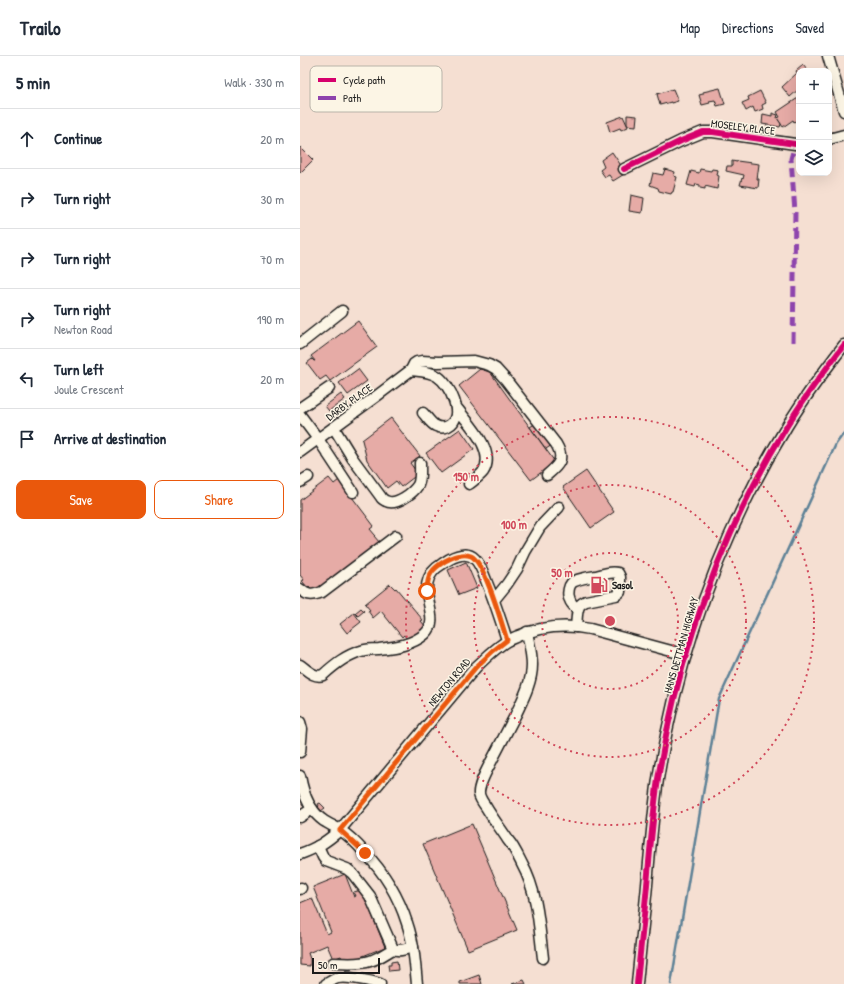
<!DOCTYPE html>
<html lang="en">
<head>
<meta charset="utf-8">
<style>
  body { margin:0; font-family:"Patrick Hand",sans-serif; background:#f6f6f7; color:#1f2937 }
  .controls { position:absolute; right:12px; top:12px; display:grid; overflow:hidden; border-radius:8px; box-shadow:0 4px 16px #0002 }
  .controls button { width:36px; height:36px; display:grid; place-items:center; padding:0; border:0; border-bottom:1px solid #e0e1e3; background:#fff; color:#1f2937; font:20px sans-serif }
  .scale { position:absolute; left:12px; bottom:10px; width:68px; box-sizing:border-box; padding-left:4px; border:2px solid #1c1c1c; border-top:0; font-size:11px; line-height:14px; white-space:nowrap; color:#1c1c1c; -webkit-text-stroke:3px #fcf5e5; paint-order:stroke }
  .stop { position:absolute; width:12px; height:12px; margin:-9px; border:3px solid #ea580c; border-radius:50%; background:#fff }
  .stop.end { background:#ea580c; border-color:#fff; box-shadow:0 1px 4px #0008 }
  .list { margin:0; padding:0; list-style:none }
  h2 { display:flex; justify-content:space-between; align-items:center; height:52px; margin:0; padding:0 16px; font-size:17px }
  h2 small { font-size:13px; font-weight:400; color:#747a83 }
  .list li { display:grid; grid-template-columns:26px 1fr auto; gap:12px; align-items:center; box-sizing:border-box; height:60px; padding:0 16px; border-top:1px solid #e0e1e3 }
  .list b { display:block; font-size:15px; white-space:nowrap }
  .list p { margin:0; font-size:13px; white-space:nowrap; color:#747a83 }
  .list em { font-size:13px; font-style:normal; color:#747a83 }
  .actions { display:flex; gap:8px; padding:12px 16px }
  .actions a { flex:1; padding:9px 0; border:1px solid #ea580c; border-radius:8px; text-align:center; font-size:14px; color:#ea580c }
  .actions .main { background:#ea580c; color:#fff }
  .icon { flex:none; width:22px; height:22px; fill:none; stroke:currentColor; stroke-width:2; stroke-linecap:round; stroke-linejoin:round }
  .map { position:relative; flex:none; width:544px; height:928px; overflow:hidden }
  header { display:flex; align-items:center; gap:24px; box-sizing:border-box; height:56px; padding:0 20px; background:#fff; border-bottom:1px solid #e0e1e3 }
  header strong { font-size:19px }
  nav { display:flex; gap:22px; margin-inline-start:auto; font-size:14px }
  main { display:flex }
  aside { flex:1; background:#fff }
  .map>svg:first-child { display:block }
</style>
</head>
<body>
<header>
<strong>Trailo</strong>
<nav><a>Map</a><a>Directions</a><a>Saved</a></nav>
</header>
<main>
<aside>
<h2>5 min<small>Walk · 330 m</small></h2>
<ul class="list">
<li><svg class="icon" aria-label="ahead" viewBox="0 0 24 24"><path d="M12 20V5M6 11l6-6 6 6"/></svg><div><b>Continue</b></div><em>20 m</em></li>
<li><svg class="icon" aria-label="right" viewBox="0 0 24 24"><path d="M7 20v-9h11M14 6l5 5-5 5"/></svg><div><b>Turn right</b></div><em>30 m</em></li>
<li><svg class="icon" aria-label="right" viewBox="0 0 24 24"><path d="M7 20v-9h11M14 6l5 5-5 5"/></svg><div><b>Turn right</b></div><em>70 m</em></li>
<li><svg class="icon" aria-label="right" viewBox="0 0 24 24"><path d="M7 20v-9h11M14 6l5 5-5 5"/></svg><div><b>Turn right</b><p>Newton Road</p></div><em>190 m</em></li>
<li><svg class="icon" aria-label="left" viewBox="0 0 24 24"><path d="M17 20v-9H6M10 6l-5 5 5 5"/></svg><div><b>Turn left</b><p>Joule Crescent</p></div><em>20 m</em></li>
<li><svg class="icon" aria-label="arrive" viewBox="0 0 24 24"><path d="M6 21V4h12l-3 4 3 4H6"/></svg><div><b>Arrive at destination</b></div></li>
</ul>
<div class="actions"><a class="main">Save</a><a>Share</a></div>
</aside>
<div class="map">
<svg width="544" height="928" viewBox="0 0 544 928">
  <rect width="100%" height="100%" fill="#f5dfd2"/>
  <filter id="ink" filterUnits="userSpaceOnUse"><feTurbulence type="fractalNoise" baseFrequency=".025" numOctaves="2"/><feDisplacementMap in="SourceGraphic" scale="8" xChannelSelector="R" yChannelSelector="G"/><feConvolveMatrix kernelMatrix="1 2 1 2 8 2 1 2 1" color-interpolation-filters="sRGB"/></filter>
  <g filter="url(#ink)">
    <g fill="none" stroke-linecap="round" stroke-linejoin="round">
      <path stroke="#5d8196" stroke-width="2.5" d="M 371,928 L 419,643 L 536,388 L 544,377"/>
    </g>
    <g fill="#e6aba6" stroke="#1c1c1c">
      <path d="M 503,9 L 508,15 L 499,15 L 499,33 L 490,41 L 482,31 L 497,17 L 496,15 Z"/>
      <path d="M 420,32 L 425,48 L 417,50 L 415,44 L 409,45 L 410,47 L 402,49 L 399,39 L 403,38 L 403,36 Z"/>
      <path d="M 373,33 L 378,45 L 371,47 L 371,46 L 360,49 L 357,38 Z"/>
      <path d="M 460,35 L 466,47 L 462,49 L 463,53 L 455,56 L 453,51 L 446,55 L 442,47 L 449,44 L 448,41 Z"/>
      <path d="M 498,42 L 499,62 L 494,66 L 493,64 L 483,71 L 477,62 L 480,61 L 477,56 Z"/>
      <path d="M 472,57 L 478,59 L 477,62 L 481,68 L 480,71 L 462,68 L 463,58 L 472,60 Z"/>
      <path d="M 327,59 L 337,60 L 336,70 L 327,69 Z"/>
      <path d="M 323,60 L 328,71 L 321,74 L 320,72 L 310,76 L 307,66 Z"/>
      <path d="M 0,91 L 13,104 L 0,117 Z"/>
      <path d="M 312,96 L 326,117 L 313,125 L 309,119 L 305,121 L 300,114 L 304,111 L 301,104 Z"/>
      <path d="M 432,105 L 437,106 L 437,105 L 459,108 L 457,123 L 459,123 L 458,132 L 440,129 L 442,122 L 443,123 L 444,119 L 426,115 L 427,110 L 432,110 Z"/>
      <path d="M 365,113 L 375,116 L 374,120 L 377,121 L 373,136 L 372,136 L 371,138 L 359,135 L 358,132 L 350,129 L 353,117 L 363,119 Z"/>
      <path d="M 400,113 L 411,115 L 412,113 L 418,114 L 417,119 L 419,120 L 417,133 L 405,130 L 405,133 L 400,132 L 400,129 L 396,128 L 395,131 L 387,129 L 391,115 L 399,117 Z"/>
      <path d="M 331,139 L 344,142 L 342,157 L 329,155 Z"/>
      <path d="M 58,265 L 77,291 L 30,325 L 26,320 L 20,324 L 7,307 L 12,303 L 14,305 L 15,305 L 11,300 Z"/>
      <path d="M 58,313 L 67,325 L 48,339 L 39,327 Z"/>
      <path d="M 180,313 L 190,316 L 255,406 L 231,424 L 159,330 Z"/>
      <path d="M 41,338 L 45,343 L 29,355 L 25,350 Z"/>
      <path d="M 91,362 L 120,400 L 110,407 L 118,418 L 101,431 L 96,425 L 87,432 L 67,404 L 62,384 Z"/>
      <path d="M 236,367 L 252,389 L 246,393 L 230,371 Z"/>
      <path d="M 160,373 L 174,393 L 141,417 L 126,397 Z"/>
      <path d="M 286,415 L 314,456 L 291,472 L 263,431 Z"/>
      <path d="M 29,422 L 34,428 L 39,424 L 74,470 L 70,473 L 75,479 L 74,480 L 80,487 L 14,537 L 9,531 L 8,532 L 2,525 L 4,524 L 0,519 L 0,444 Z"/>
      <path d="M 166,506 L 177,532 L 159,539 L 148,514 Z"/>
      <path d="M 90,528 L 95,533 L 96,532 L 123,564 L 121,565 L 126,571 L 109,585 L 104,579 L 102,581 L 81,555 L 73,562 L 68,555 L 70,554 L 65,548 Z"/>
      <path d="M 61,552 L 64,555 L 58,560 L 55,557 Z"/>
      <path d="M 54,557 L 61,566 L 47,577 L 40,568 Z"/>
      <path d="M 20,747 L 25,752 L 21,755 L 18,751 L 19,750 L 18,748 Z"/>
      <path d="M 172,768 L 217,874 L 168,894 L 123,788 Z"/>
      <path d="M 45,818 L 54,841 L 56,840 L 54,836 L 61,834 L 63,837 L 85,891 L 53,904 L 43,904 L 41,900 L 33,903 L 27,889 L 8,897 L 10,903 L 10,910 L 0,909 L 0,847 L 12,842 L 27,878 L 31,876 L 13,831 Z"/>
      <path d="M 97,905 L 98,914 L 89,915 L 88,909 L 91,909 L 91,906 Z"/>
      <path d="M 179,919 L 182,928 L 160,928 L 160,926 Z"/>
      <path d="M 224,924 L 226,928 L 212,928 Z"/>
    </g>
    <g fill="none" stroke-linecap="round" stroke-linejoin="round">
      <g stroke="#1c1c1c" stroke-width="13">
        <g id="minor">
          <path d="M 528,0 L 544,55"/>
          <path d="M 529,83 L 544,79"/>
          <path d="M 324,113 L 381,85 L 403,76 L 413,76 L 495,88 L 499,88"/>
          <path d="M 0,288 L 42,255"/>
          <path d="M 111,314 C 120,315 129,315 137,320 C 150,328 166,361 148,370 C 144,372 140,372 136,370 C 131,368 127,361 123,357"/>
          <path d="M 156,351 C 168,367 197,395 183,416 C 179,421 174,424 169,428"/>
          <path d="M 0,352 L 29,332"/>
          <path d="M 0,359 L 18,383 L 53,436"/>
          <path d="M 34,372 L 53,403 L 81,441 C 81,442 85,445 86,445 C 96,450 113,437 118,429 C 121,423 120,414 120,407"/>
          <path d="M 0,396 L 78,339 L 111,314 L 114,308 L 117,306 L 122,305 L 138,306 L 174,305 L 189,309 L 196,313 L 206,324 L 256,388 C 265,403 259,409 247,419"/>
          <path d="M 0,426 L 8,421"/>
          <path d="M 0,533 C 8,540 12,540 22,536 L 96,480"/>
          <path d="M 194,544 L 207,528 L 217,513 L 225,496 L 240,471 L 259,451"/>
          <path d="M 276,571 C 277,565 276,554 280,549 C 281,548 284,546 286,545 L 316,539 L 320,536 L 320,521 L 318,517 C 311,515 303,518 296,520 C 289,521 281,522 275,525 C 268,527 267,539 270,544 C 271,548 275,551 278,554"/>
          <path d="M 227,576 C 229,587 232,598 232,609 C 232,626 223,643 216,658 C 208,673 200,689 192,704 C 188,712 178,729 179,738 C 180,743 183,747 186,751 C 193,763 201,773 208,784 C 214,791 218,800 222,808 C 238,837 239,870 243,902"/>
          <path d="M 0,609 C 7,614 14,622 23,619 C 34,609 46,599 61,595 C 67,593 73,593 79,593 C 96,591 112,589 125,578 C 145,561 108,528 142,508 C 148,504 153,500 161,499 C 166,498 171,499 175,503 C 181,509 184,519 187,527 C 195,546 201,565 207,584"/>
          <path d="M 0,666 L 2,673 L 0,696"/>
          <path d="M 0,720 C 3,737 9,755 24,765 C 29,768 35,771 40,774 C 48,779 59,790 65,797 C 84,816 99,842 107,867 C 114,887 115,908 117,928"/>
          <path d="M 0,761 L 12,753"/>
          <path d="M 18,790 L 23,801 L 26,805 L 47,813 L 52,817 L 70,840 L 93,893 C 100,896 106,893 113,891"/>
          <path d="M 0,798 C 17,792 26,786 40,774 L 176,611 C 186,602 195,592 207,585 C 210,583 214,582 218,580 C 242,570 265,568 290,573 L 386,599"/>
          <path d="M 0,833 L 1,832"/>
          <path d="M 33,907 C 45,907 58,909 70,905 C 78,903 86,897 93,893"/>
          <path d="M 26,928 C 30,926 34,923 38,922 C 47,920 71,925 80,928"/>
          <path d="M 337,928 C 340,895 344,862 347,829 C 350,794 353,758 358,723 C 378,599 421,478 487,370 C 504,342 524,315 544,289"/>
        </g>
      </g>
      <use href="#minor" stroke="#fcf5e5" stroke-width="10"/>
      <path stroke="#8e44ad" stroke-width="5" stroke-dasharray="10 5" stroke-linecap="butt" d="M 493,286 L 495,156 L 491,103 L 495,88"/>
      <g stroke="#fcf5e5" stroke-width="8">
        <g id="cycleway">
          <path d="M 324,113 L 381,85 L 403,76 L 413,76 L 495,88 L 499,88"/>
          <path d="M 337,928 C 340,895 344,862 347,829 C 350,794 353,758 358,723 C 378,599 421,478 487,370 C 504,342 524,315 544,289"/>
        </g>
      </g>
      <use href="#cycleway" stroke="#d6006c" stroke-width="6"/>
    </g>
  </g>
  <g fill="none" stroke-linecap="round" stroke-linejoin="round" filter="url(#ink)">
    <path stroke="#ea580c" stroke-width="5" d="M 65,797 L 40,774 L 176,611 L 193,595 L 207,584 C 202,569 185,506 171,500 C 162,496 152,501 145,505 C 132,513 127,519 127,535"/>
  </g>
  <g fill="none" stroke="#d1495b" stroke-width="2" stroke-dasharray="2 4">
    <circle cx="310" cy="565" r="68"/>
    <circle cx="310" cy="565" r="136"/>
    <circle cx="310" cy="565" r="204"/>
  </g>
  <defs>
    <g id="fuel-bare" transform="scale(1.38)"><path d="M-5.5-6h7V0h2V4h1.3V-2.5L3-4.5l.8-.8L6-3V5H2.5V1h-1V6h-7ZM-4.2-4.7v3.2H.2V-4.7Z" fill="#d1495b" stroke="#fcf5e5" stroke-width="2.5" paint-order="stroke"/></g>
  </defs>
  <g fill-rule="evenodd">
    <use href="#fuel-bare" x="299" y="529"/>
  </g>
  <g text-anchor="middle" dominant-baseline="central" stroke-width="3" stroke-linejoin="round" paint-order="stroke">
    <g font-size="11" fill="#1c1c1c" stroke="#fcf5e5">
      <text transform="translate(443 71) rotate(7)">MOSELEY PLACE</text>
      <text transform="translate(49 346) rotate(-36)">DARBY PLACE</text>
      <text transform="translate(381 589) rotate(-74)">HANS DETTMAN HIGHWAY</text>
      <text transform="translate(149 626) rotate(-50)">NEWTON ROAD</text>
    </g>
    <g font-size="11" font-weight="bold" fill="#1c1c1c" stroke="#fcf5e5" text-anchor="start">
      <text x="312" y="529">Sasol</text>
    </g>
  </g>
  <rect x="10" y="10" width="132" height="46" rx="6" fill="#fcf5e5" stroke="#b9b4a9" stroke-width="1"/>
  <rect x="18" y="22" width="18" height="4" fill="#d6006c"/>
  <rect x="18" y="40" width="18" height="4" fill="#8e44ad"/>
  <g font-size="11" fill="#1c1c1c">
    <text x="43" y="28">Cycle path</text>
    <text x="43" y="46">Path</text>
  </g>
  <circle cx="310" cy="565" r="6" fill="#d1495b" stroke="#fcf5e5" stroke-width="2"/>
  <g font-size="12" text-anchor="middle" font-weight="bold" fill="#d1495b" stroke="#fcf5e5" stroke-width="3" stroke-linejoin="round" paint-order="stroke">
    <text x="166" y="425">150 m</text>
    <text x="214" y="473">100 m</text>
    <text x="262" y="521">50 m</text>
  </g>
</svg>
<div class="controls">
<button>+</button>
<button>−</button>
<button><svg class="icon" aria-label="layers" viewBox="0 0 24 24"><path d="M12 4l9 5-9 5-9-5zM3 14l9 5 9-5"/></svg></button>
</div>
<div class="scale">50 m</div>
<div class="stop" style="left:127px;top:535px"></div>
<div class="stop end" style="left:65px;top:797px"></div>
</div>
</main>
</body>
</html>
